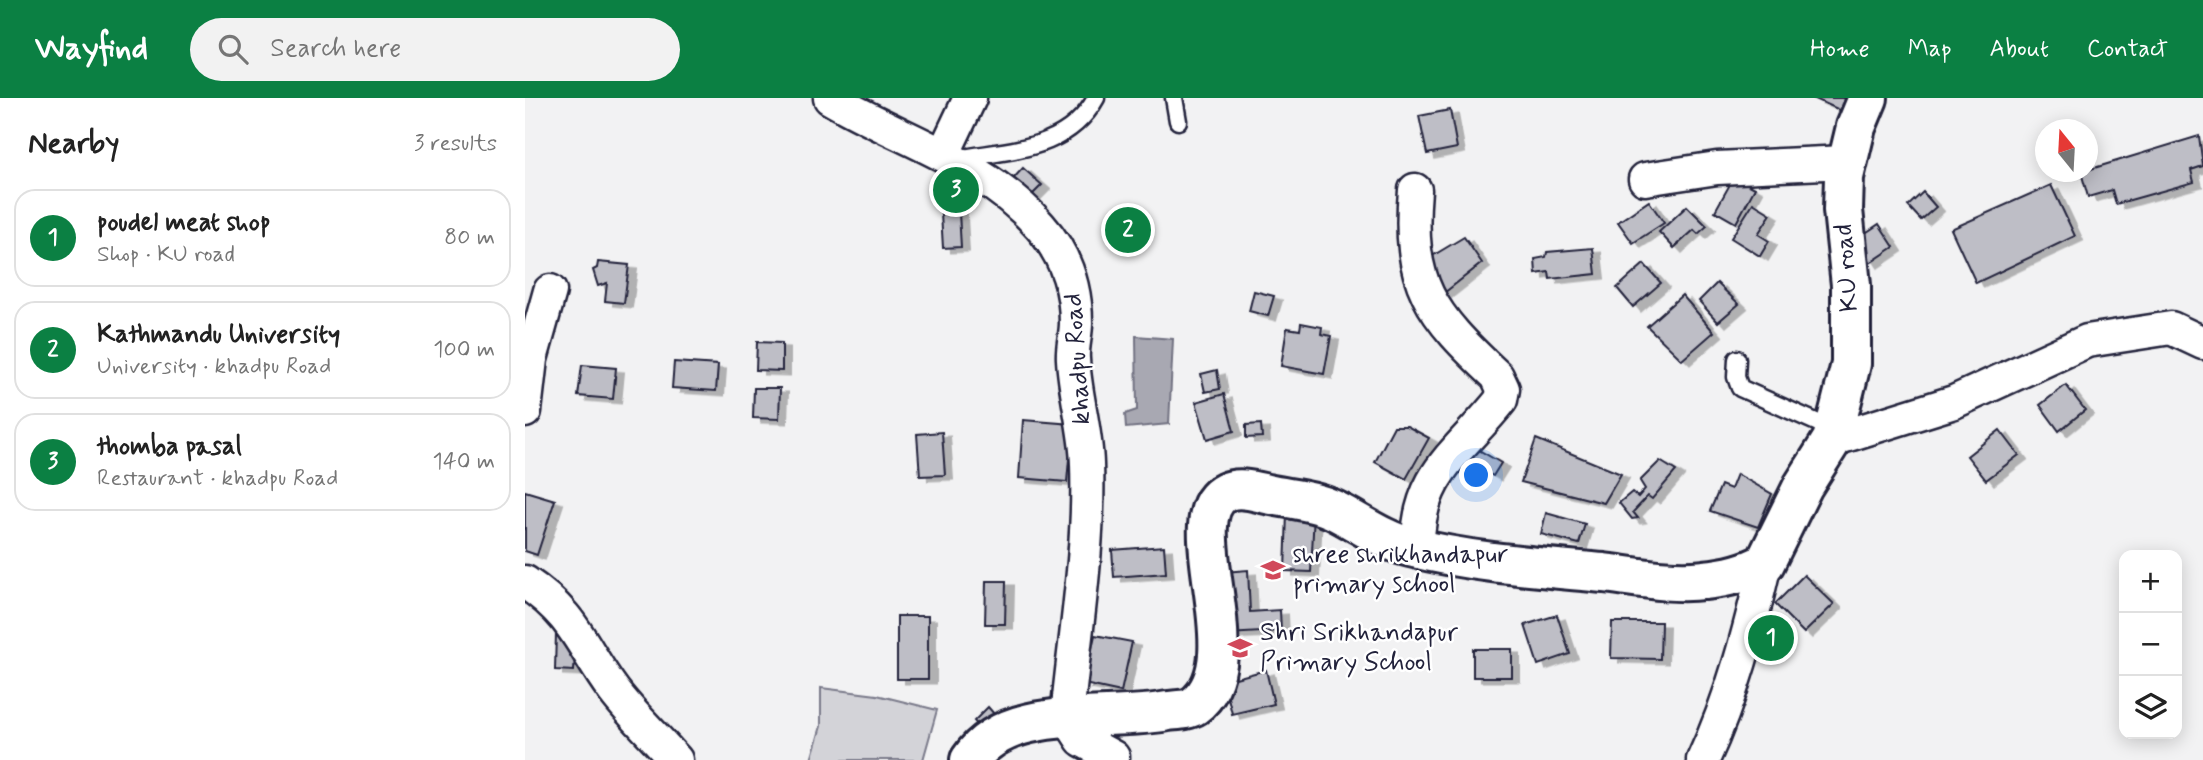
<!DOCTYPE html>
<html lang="en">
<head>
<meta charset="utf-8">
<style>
  body { margin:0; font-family:Mynerve,sans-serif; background:#f2f2f2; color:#222 }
  .controls { position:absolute; right:21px; bottom:21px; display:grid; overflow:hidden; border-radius:14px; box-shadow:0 4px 18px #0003 }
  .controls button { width:63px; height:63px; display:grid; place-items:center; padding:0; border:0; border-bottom:2px solid #e0e0e0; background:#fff; color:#222; font:35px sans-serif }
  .compass { position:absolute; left:1510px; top:21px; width:63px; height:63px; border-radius:50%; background:#fff; box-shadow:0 4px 18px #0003; rotate:342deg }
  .you { position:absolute; left:952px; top:378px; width:24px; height:24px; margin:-18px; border:5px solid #fff; border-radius:50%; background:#1a73e8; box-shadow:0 0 0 10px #1a73e833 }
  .badge { display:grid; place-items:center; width:46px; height:46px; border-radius:50%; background:#0b8043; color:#fff; font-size:23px; font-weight:700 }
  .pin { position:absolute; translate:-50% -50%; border:4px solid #fff; box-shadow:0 2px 7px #0006 }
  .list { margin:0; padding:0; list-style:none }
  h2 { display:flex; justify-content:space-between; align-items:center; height:91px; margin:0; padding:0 28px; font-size:30px }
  h2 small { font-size:23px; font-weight:400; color:#767676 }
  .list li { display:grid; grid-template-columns:46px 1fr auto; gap:21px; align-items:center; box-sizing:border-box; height:98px; margin:0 14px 14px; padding:0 14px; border:2px solid #e0e0e0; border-radius:21px }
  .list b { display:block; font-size:26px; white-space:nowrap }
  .list p { margin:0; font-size:23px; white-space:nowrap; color:#767676 }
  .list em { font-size:23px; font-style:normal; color:#767676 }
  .icon { flex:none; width:38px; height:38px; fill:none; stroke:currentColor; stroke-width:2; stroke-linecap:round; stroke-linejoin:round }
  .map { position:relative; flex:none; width:1678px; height:662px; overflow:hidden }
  header { display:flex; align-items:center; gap:42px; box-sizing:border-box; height:98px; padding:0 35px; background:#0b8043; color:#fff }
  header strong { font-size:33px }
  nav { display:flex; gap:38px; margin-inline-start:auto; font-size:24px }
  .search { width:490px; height:63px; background:#f2f2f2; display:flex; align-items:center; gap:18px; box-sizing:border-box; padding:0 24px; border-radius:38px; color:#767676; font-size:26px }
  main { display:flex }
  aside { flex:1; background:#fff }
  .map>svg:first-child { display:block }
</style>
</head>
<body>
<header>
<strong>Wayfind</strong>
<div class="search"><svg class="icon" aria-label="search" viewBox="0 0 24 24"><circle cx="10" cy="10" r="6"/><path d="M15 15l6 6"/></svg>Search here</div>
<nav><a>Home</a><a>Map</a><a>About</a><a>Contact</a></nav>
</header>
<main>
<aside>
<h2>Nearby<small>3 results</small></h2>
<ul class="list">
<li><span class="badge">1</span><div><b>poudel meat shop</b><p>Shop · KU road</p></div><em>80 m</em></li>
<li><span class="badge">2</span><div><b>Kathmandu University</b><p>University · khadpu Road</p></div><em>100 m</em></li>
<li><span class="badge">3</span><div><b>thomba pasal</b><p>Restaurant · khadpu Road</p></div><em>140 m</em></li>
</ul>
</aside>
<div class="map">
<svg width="1678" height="662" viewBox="0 0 1678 662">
  <defs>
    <filter id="shadow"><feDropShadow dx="8" dy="4.5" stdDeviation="0" flood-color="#0004"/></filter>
  </defs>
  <rect width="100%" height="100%" fill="#f2f2f3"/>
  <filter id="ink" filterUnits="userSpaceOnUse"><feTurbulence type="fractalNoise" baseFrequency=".0143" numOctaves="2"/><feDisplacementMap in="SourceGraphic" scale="14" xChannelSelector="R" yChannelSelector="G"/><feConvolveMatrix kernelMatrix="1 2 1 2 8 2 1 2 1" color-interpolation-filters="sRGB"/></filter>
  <g filter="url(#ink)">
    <path fill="#d3d3d8" stroke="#7a7a8a" stroke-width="2" d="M 296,590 L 352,597 L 412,612 L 398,662 L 286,662 L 296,628 Z"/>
    <path fill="#a8a8b2" stroke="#727282" stroke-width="2" d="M 611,238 L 648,241 L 644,326 L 601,330 L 600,316 L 612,312 Z"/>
    <g fill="#bebec6" stroke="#22223b" stroke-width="2" filter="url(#shadow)">
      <path d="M 1288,0 L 1325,0 L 1319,14 Z"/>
      <path d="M 925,12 L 932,50 L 902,56 L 894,18 Z"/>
      <path d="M 1674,38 L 1678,68 L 1666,72 L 1669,84 L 1591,106 L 1587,92 L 1563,99 L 1556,74 Z"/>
      <path d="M 498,70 L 517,87 L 505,99 L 487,82 Z"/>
      <path d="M 1209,79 L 1230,90 L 1211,125 L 1190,113 Z"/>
      <path d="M 1526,87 L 1550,138 L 1451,185 L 1426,131 Z"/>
      <path d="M 1398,94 L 1411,109 L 1396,122 L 1383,108 Z"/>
      <path d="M 433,97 L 436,149 L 418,150 L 415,98 Z"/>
      <path d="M 1124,103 L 1139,125 L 1108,145 L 1093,124 Z"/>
      <path d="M 1228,105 L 1246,116 L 1233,136 L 1244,143 L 1235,158 L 1206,140 Z"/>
      <path d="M 1162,108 L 1182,128 L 1173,136 L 1169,132 L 1149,150 L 1134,134 Z"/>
      <path d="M 1354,126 L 1369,149 L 1345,165 L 1330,142 Z"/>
      <path d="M 939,139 L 957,165 L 919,195 L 899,163 Z"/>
      <path d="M 1068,150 L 1071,176 L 1025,181 L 1024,174 L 1011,176 L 1010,161 L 1021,159 L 1022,154 Z"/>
      <path d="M 73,164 L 104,167 L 99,205 L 80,203 L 82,185 L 73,188 L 68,172 L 72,170 Z"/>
      <path d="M 1119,166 L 1136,185 L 1108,209 L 1092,190 Z"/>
      <path d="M 1192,185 L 1214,206 L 1193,224 L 1174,203 Z"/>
      <path d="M 729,193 L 749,198 L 743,218 L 724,213 Z"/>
      <path d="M 1157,197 L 1189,234 L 1157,262 L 1122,228 Z"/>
      <path d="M 776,225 L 797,229 L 796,236 L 806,238 L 799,276 L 756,268 L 762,230 L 775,232 Z"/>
      <path d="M 232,244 L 257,245 L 257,273 L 231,272 Z"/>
      <path d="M 149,264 L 193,267 L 191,293 L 147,290 Z"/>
      <path d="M 57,267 L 91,270 L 88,301 L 53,298 Z"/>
      <path d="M 692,272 L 695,291 L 680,294 L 676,276 Z"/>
      <path d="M 1541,287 L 1560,312 L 1534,333 L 1515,307 Z"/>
      <path d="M 229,290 L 255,290 L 254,321 L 228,320 Z"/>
      <path d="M 699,296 L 709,333 L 682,341 L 671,304 Z"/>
      <path d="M 498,322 L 547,326 L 542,384 L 494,380 Z"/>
      <path d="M 736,326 L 737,339 L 721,340 L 721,327 Z"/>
      <path d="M 869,328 L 882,328 L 904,340 L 881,381 L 850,364 Z"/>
      <path d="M 1475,332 L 1494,357 L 1461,382 L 1442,358 Z"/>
      <path d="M 417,334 L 420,377 L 395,378 L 392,336 Z"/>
      <path d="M 1011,341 L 1096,376 L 1079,405 L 996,384 Z"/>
      <path d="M 947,348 L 976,365 L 968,378 L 939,361 Z"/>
      <path d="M 1135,363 L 1151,373 L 1127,401 L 1123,398 L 1108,414 L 1113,420 L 1107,421 L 1094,405 L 1107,394 L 1113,399 L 1120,391 L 1115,383 Z"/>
      <path d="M 1212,376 L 1247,396 L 1233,429 L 1185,413 L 1196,387 L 1206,391 Z"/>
      <path d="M 0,393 L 30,402 L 12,457 L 0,453 Z"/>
      <path d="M 762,415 L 789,415 L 786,474 L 760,473 Z"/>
      <path d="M 1021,415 L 1060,426 L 1054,446 L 1016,436 Z"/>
      <path d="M 639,448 L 641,475 L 589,479 L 587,452 Z"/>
      <path d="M 723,472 L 725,514 L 755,512 L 756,533 L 702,536 L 699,474 Z"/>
      <path d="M 1279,477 L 1309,506 L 1279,535 L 1250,506 Z"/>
      <path d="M 461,483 L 481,483 L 480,526 L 460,526 Z"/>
      <path d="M 1032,517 L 1045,556 L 1013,567 L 1000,527 Z"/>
      <rect x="372" y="518" width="31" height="63"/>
      <path d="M 1087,524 L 1136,524 L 1135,561 L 1086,560 Z"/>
      <path d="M 31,534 L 51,540 L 49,573 L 30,572 Z"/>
      <path d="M 570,537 L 607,544 L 596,594 L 559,586 Z"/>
      <rect x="948" y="551" width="39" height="28"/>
      <path d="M 741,572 L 749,606 L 707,616 L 699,583 Z"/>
      <path d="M 463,609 L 470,617 L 456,631 L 449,623 Z"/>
    </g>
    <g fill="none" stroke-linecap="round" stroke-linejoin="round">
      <g stroke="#22223b" stroke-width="21">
        <g id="lane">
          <path d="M 649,0 L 653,23"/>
          <path d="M 433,61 C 486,51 542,53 571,0"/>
          <path d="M 1212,261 L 1211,279 L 1215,290 L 1309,332"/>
        </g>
      </g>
      <g stroke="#22223b" stroke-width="37">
        <g id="street">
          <path d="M 305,0 C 376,42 459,64 515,128 C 540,156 551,188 551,225 C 551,237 547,249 548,261 C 550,297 561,331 562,366 C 565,450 550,536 542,619 L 557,642 L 588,659 L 578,662"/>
          <path d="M 419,55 L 445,0"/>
          <path d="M 1120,81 L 1192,70 L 1321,64"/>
          <path d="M 890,92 C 882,186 905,216 972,278 L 978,291 L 976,302 C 935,354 891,376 893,451"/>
          <path d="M 0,313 L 6,261 L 25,193"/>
          <path d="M 1307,342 L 1429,304 L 1562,243 L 1646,230 L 1678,245"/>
          <path d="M 0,484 C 51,518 55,547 89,593 C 107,617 131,639 151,662"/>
          <path d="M 1178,662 C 1207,600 1225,532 1240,465"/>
        </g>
      </g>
      <g stroke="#22223b" stroke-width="44">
        <path id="secondary" d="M 445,662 C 484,604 583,625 643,613 C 650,612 663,612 669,608 C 731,562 649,419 701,394 C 714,388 729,393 742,396 C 764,401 789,402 809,412 C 835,425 857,442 885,449 C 948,465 1015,469 1079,475 C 1112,479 1147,486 1179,482 C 1200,480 1222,475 1240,465 L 1278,388 L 1307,342 L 1326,266 L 1326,187 L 1318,112 L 1319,79 L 1331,29 L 1343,0"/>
      </g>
      <use href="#lane" stroke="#fff" stroke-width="16"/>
      <use href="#street" stroke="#fff" stroke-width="32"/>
      <use href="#secondary" stroke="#fff" stroke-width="38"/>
    </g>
  </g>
  <defs>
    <g id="school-bare" transform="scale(1.89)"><path d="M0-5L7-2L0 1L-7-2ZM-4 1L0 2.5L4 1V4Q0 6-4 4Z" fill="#d1495b" stroke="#fff" stroke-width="2.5" paint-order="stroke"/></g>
  </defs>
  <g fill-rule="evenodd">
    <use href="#school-bare" x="748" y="472"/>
    <use href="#school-bare" x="715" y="550"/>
  </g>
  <g text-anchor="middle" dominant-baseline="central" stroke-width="5" stroke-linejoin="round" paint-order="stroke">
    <g font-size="26" fill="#22223b" stroke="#fff">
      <text transform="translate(1322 170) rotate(-94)">KU road</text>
      <text transform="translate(553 261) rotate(-94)">khadpu Road</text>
    </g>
    <g font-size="26" fill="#22223b" stroke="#fff" text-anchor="start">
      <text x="768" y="457">shree shrikhandapur<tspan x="768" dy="30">primary school</tspan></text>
      <text x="735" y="535">Shri Srikhandapur<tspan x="735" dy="30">Primary School</tspan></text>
    </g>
  </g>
</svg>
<div class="controls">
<button>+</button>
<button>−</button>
<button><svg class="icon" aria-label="layers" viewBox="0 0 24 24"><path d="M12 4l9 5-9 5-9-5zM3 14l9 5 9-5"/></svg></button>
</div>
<svg class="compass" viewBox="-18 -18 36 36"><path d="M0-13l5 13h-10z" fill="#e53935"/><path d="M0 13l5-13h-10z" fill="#767676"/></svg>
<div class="you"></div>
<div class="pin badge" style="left:1246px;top:540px">1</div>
<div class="pin badge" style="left:603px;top:132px">2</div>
<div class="pin badge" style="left:431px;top:92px">3</div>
</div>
</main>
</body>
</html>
